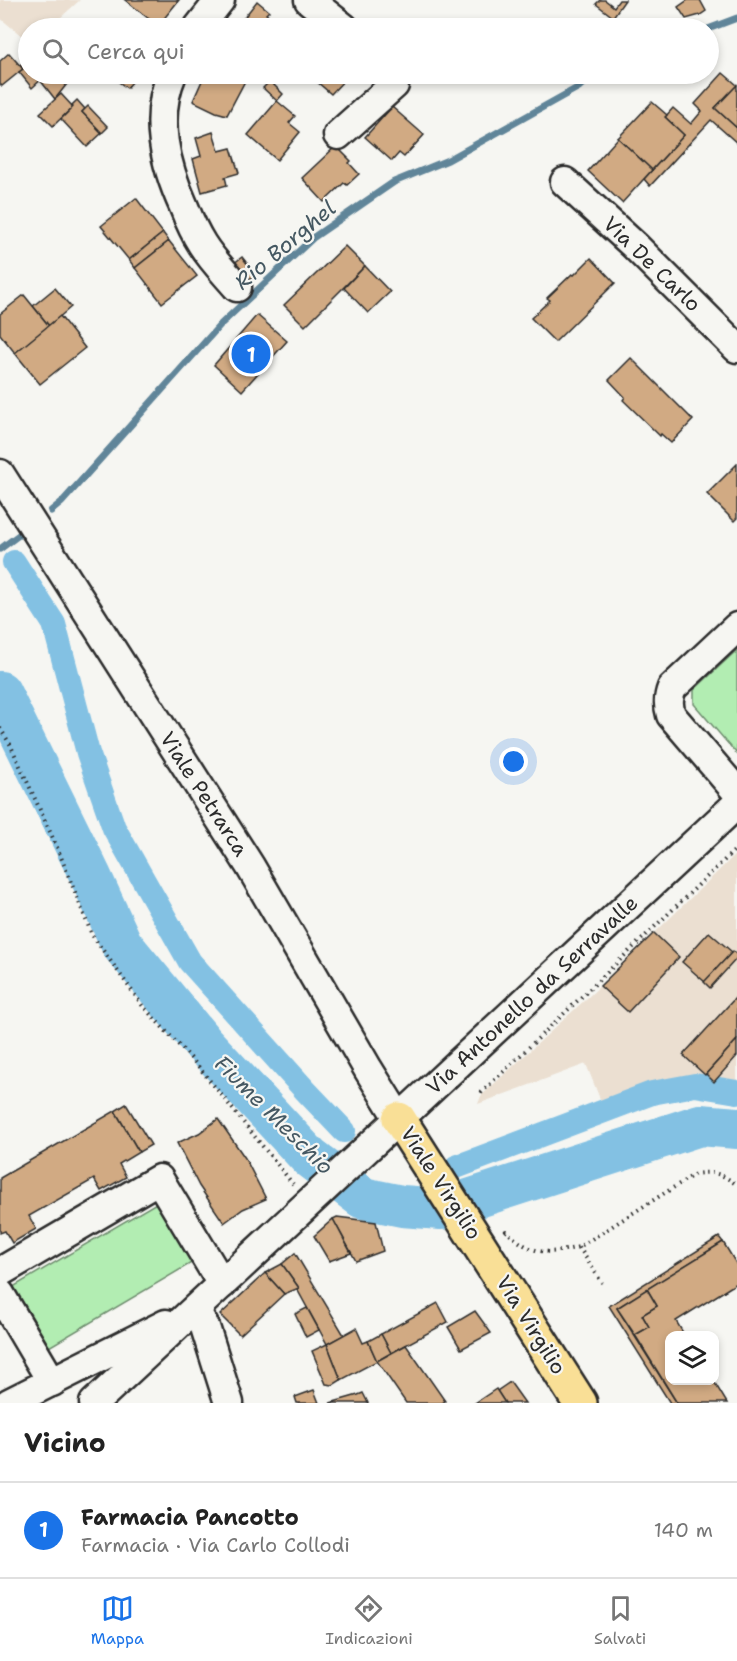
<!DOCTYPE html>
<html lang="it">
<head>
<meta charset="utf-8">
<style>
  body { margin:0; font-family:"Shantell Sans",sans-serif; background:#f6f6f6; color:#222 }
  .controls { position:absolute; right:18px; bottom:18px; display:grid; overflow:hidden; border-radius:12px; box-shadow:0 3px 9px #0003 }
  .controls button { width:54px; height:54px; display:grid; place-items:center; padding:0; border:0; border-bottom:2px solid #e0e0e0; background:#fff; color:#222; font:30px sans-serif }
  .you { position:absolute; left:514px; top:762px; width:21px; height:21px; margin:-15px; border:4px solid #fff; border-radius:50%; background:#1a73e8; box-shadow:0 0 0 9px #1a73e833 }
  .badge { display:grid; place-items:center; width:39px; height:39px; border-radius:50%; background:#1a73e8; color:#fff; font-size:20px; font-weight:700 }
  .pin { position:absolute; translate:-50% -50%; border:3px solid #fff; box-shadow:0 2px 6px #0006 }
  .list { margin:0; padding:0; list-style:none }
  h2 { display:flex; justify-content:space-between; align-items:center; height:78px; margin:0; padding:0 24px; font-size:26px }
  h2 small { font-size:20px; font-weight:400; color:#767676 }
  .list li { display:grid; grid-template-columns:39px 1fr auto; gap:18px; align-items:center; box-sizing:border-box; height:96px; padding:0 24px; border-top:2px solid #e0e0e0 }
  .list b { display:block; font-size:22px; white-space:nowrap }
  .list p { margin:0; font-size:20px; white-space:nowrap; color:#767676 }
  .list em { font-size:20px; font-style:normal; color:#767676 }
  .icon { flex:none; width:33px; height:33px; fill:none; stroke:currentColor; stroke-width:2; stroke-linecap:round; stroke-linejoin:round }
  .map { position:relative; flex:none; width:737px; height:1403px; overflow:hidden }
  .search { position:absolute; background:#fff; box-shadow:0 3px 9px #0003; left:18px; right:18px; top:18px; height:66px; display:flex; align-items:center; gap:15px; box-sizing:border-box; padding:0 21px; border-radius:33px; color:#767676; font-size:22px }
  .sheet { height:174px; background:#fff }
  nav { display:flex; justify-content:space-around; align-items:center; box-sizing:border-box; height:84px; border-top:2px solid #e0e0e0; background:#fff; font-size:16px; color:#767676 }
  nav a { display:grid; justify-items:center; gap:3px }
  nav .on { color:#1a73e8 }
  .map>svg:first-child { display:block }
</style>
</head>
<body>
<div class="map">
<svg width="737" height="1403" viewBox="0 0 737 1403">
  <rect width="100%" height="100%" fill="#f6f6f2"/>
  <filter id="ink" filterUnits="userSpaceOnUse"><feTurbulence type="fractalNoise" baseFrequency=".0167" numOctaves="2"/><feDisplacementMap in="SourceGraphic" scale="12" xChannelSelector="R" yChannelSelector="G"/><feConvolveMatrix kernelMatrix="1 2 1 2 8 2 1 2 1" color-interpolation-filters="sRGB"/></filter>
  <g filter="url(#ink)">
    <g fill="#ebdfd1">
      <path d="M 0,0 L 80,0 L 49,28 L 28,28 L 28,41 L 0,18 Z"/>
      <path d="M 737,853 L 737,1085 L 693,1079 L 679,1080 L 659,1084 L 602,1104 L 586,1064 L 478,1104 L 481,1096 L 600,986 Z"/>
    </g>
    <g fill="#b2edb2" stroke="#6e8c6e" stroke-width="1.5">
      <path d="M 737,650 L 737,754 L 694,704 L 694,690 Z"/>
      <path d="M 158,1202 L 193,1262 L 49,1347 L 13,1287 Z"/>
    </g>
    <g fill="none" stroke-linecap="round" stroke-linejoin="round">
      <g stroke="#608599" stroke-width="7">
        <path d="M 708,29 L 737,18"/>
        <path d="M 51,511 L 62,502 L 221,324 L 314,237 L 394,182 L 448,160 L 579,87 L 593,74"/>
        <path d="M 0,549 L 28,528"/>
      </g>
      <g stroke="#83c1e3" stroke-width="24">
        <path d="M 14,562 L 54,624 L 88,753 L 114,828 L 190,962 L 305,1090 L 344,1131"/>
        <path d="M 456,1167 L 652,1093 L 695,1085 L 737,1092"/>
      </g>
      <path stroke="#83c1e3" stroke-width="42" d="M 0,692 L 90,875 L 122,945 L 203,1043 L 310,1158 L 363,1198 L 402,1206 L 441,1209 L 700,1125 L 737,1128"/>
    </g>
    <g fill="#d1aa83" stroke="#2b2b2b" stroke-width="1.5">
      <path d="M 125,0 L 179,0 L 158,26 Z"/>
      <path d="M 600,0 L 605,0 L 614,7 L 619,0 L 625,0 L 613,17 L 596,4 Z"/>
      <path d="M 688,0 L 700,0 L 706,11 L 700,15 L 686,19 L 678,7 Z"/>
      <path d="M 257,1 L 269,11 L 266,14 L 278,23 L 274,28 L 236,28 Z"/>
      <path d="M 9,53 L 23,69 L 2,86 L 0,84 L 0,61 Z"/>
      <path d="M 28,59 L 28,74 L 47,74 L 32,88 L 19,72 L 23,69 L 20,65 Z"/>
      <path d="M 723,73 L 737,85 L 715,108 L 737,128 L 737,143 L 711,120 L 650,186 L 644,179 L 684,135 L 665,117 L 673,108 L 691,124 L 702,111 L 695,104 Z"/>
      <path d="M 47,74 L 75,74 L 55,99 L 40,80 Z"/>
      <path d="M 108,74 L 139,74 L 127,88 Z"/>
      <path d="M 205,74 L 237,74 L 246,79 L 227,115 L 216,112 L 193,101 Z"/>
      <path d="M 308,74 L 350,74 L 331,94 Z"/>
      <path d="M 270,81 L 283,94 L 277,101 L 263,88 Z"/>
      <path d="M 737,85 L 737,128 L 715,108 Z"/>
      <path d="M 61,94 L 73,107 L 53,126 L 40,113 Z"/>
      <path d="M 77,100 L 85,109 L 82,112 L 102,133 L 87,147 L 61,119 L 73,107 L 72,105 Z"/>
      <path d="M 277,101 L 295,116 L 289,123 L 300,132 L 277,160 L 248,135 Z"/>
      <path d="M 652,102 L 667,115 L 665,117 L 684,135 L 652,170 L 618,138 Z"/>
      <path d="M 88,106 L 108,127 L 102,133 L 82,112 Z"/>
      <path d="M 392,107 L 424,135 L 404,157 L 399,153 L 392,161 L 365,137 Z"/>
      <path d="M 213,132 L 219,151 L 231,148 L 239,173 L 225,177 L 227,185 L 202,192 L 193,159 L 201,156 L 196,138 Z"/>
      <path d="M 618,138 L 652,170 L 622,203 L 588,171 Z"/>
      <path d="M 336,146 L 351,161 L 349,163 L 359,174 L 347,185 L 344,183 L 324,202 L 302,178 Z"/>
      <path d="M 136,198 L 163,233 L 129,260 L 101,226 Z"/>
      <path d="M 163,233 L 169,241 L 135,268 L 129,260 Z"/>
      <path d="M 169,241 L 197,276 L 162,303 L 135,268 Z"/>
      <path d="M 345,246 L 365,266 L 305,326 L 284,305 Z"/>
      <path d="M 242,257 L 256,275 L 245,286 L 229,267 Z"/>
      <path d="M 591,258 L 615,283 L 555,342 L 531,318 L 550,300 L 547,298 L 572,274 L 574,275 Z"/>
      <path d="M 365,266 L 390,292 L 368,313 L 344,288 Z"/>
      <path d="M 55,288 L 71,307 L 49,326 L 33,306 Z"/>
      <path d="M 24,295 L 49,326 L 15,353 L 0,334 L 0,314 Z"/>
      <path d="M 257,315 L 287,341 L 242,391 L 214,365 Z"/>
      <path d="M 60,316 L 85,348 L 40,384 L 15,353 Z"/>
      <path d="M 631,358 L 693,420 L 671,443 L 661,434 L 660,436 L 623,400 L 625,397 L 609,380 Z"/>
      <path d="M 737,464 L 737,518 L 734,521 L 707,494 Z"/>
      <path d="M 709,932 L 732,952 L 705,982 L 682,962 Z"/>
      <path d="M 654,933 L 679,957 L 628,1012 L 600,986 Z"/>
      <path d="M 733,951 L 737,955 L 737,958 L 710,988 L 704,982 Z"/>
      <path d="M 737,996 L 737,1040 L 705,1075 L 683,1055 Z"/>
      <path d="M 737,1040 L 737,1056 L 714,1082 L 706,1074 Z"/>
      <path d="M 126,1104 L 151,1145 L 139,1152 L 115,1111 Z"/>
      <path d="M 115,1111 L 139,1152 L 119,1164 L 126,1177 L 101,1191 L 94,1179 L 29,1216 L 36,1229 L 12,1243 L 5,1231 L 0,1233 L 0,1178 Z"/>
      <path d="M 218,1119 L 245,1158 L 266,1199 L 243,1209 L 224,1223 L 199,1186 L 177,1143 L 199,1133 Z"/>
      <path d="M 337,1217 L 376,1222 L 383,1251 L 356,1261 L 333,1219 Z"/>
      <path d="M 333,1219 L 351,1253 L 329,1261 L 314,1236 Z"/>
      <path d="M 719,1237 L 723,1242 L 617,1308 L 677,1403 L 670,1403 L 609,1306 Z"/>
      <path d="M 723,1242 L 737,1265 L 737,1283 L 676,1321 L 685,1336 L 670,1336 L 670,1380 L 713,1380 L 727,1403 L 677,1403 L 635,1335 L 649,1327 L 642,1315 L 657,1306 L 647,1289 Z"/>
      <path d="M 295,1253 L 344,1335 L 327,1344 L 297,1289 L 299,1288 L 282,1264 Z"/>
      <path d="M 282,1264 L 299,1288 L 284,1294 L 265,1273 Z"/>
      <path d="M 265,1273 L 284,1294 L 240,1335 L 220,1315 Z"/>
      <path d="M 647,1289 L 657,1306 L 642,1315 L 649,1327 L 635,1335 L 617,1308 Z"/>
      <path d="M 438,1303 L 448,1322 L 391,1353 L 381,1334 Z"/>
      <path d="M 307,1308 L 319,1330 L 306,1337 L 295,1314 Z"/>
      <path d="M 475,1311 L 491,1333 L 461,1349 L 448,1327 Z"/>
      <path d="M 356,1328 L 363,1343 L 368,1341 L 377,1361 L 341,1380 L 327,1344 Z"/>
      <path d="M 381,1334 L 391,1353 L 377,1361 L 368,1341 Z"/>
      <path d="M 327,1344 L 341,1380 L 333,1385 L 326,1384 L 312,1351 Z"/>
      <path d="M 406,1345 L 445,1401 L 442,1403 L 406,1403 L 377,1361 Z"/>
      <path d="M 510,1382 L 525,1403 L 505,1403 L 497,1391 Z"/>
      <path d="M 496,1389 L 505,1403 L 475,1403 Z"/>
      <path d="M 314,1390 L 319,1403 L 297,1403 L 295,1397 Z"/>
      <path d="M 363,1393 L 368,1403 L 330,1403 L 358,1395 Z"/>
    </g>
    <g fill="none" stroke-linecap="round" stroke-linejoin="round">
      <g stroke="#2b2b2b" stroke-width="33">
        <g id="minor">
          <path d="M 309,0 L 344,28"/>
          <path d="M 198,28 L 220,0"/>
          <path d="M 172,74 C 153,118 165,165 184,207 C 189,220 195,233 202,244 C 212,260 225,273 237,287"/>
          <path d="M 338,135 L 394,85 L 394,74"/>
          <path d="M 565,182 L 635,246 L 737,348"/>
          <path d="M 0,474 L 250,866 L 368,1069 L 399,1119"/>
          <path d="M 737,627 L 672,688 C 668,698 668,705 671,715 L 737,792"/>
          <path d="M 0,1272 L 159,1179 L 222,1284"/>
          <path d="M 0,1294 L 52,1382"/>
          <path d="M 195,1310 L 205,1327 L 229,1403"/>
          <path d="M 9,1403 L 166,1324"/>
          <path d="M 94,1403 L 737,804"/>
        </g>
      </g>
      <g stroke="#2b2b2b" stroke-width="38">
        <path id="major" d="M 399,1119 L 580,1403"/>
      </g>
      <g stroke="#2b2b2b" stroke-width="4" stroke-dasharray="1.5 4.5" stroke-linecap="butt">
        <path d="M 0,728 L 10,744 L 57,847 L 92,935 L 142,1005 L 198,1066 L 293,1184"/>
        <path d="M 481,1093 L 737,848"/>
        <path d="M 505,1232 L 506,1231 C 533,1255 545,1255 579,1247 L 695,1174 C 714,1171 721,1173 737,1185"/>
        <path d="M 579,1247 L 602,1283"/>
      </g>
      <use href="#minor" stroke="#f6f6f2" stroke-width="28"/>
      <use href="#major" stroke="#f9df96" stroke-width="33"/>
    </g>
  </g>
  <g text-anchor="middle" dominant-baseline="central" stroke-width="4.5" stroke-linejoin="round" paint-order="stroke">
    <g font-size="21" fill="#2b2b2b" stroke="#f6f6f2">
      <text transform="translate(652 264) rotate(44)">Via De Carlo</text>
      <text transform="translate(204 794) rotate(57)">Viale Petrarca</text>
      <text transform="translate(532 995) rotate(-43)">Via Antonello da Serravalle</text>
      <text transform="translate(441 1183) rotate(57)">Viale Virgilio</text>
      <text transform="translate(531 1325) rotate(58)">Via Virgilio</text>
    </g>
    <g font-size="22" font-style="italic" fill="#455862" stroke="#f6f6f2">
      <text transform="translate(285 245) rotate(-40)">Rio Borghel</text>
      <text transform="translate(274 1115) rotate(45)">Fiume Meschio</text>
    </g>
  </g>
</svg>
<div class="controls">
<button><svg class="icon" aria-label="layers" viewBox="0 0 24 24"><path d="M12 4l9 5-9 5-9-5zM3 14l9 5 9-5"/></svg></button>
</div>
<div class="you"></div>
<div class="pin badge" style="left:251px;top:354px">1</div>
<div class="search"><svg class="icon" aria-label="search" viewBox="0 0 24 24"><circle cx="10" cy="10" r="6"/><path d="M15 15l6 6"/></svg>Cerca qui</div>
</div>
<section class="sheet">
<h2>Vicino<small></small></h2>
<ul class="list">
<li><span class="badge">1</span><div><b>Farmacia Pancotto</b><p>Farmacia · Via Carlo Collodi</p></div><em>140 m</em></li>
</ul>
</section>
<nav>
<a class="on"><svg class="icon" aria-label="map" viewBox="0 0 24 24"><path d="M3 6l6-2 6 2 6-2v14l-6 2-6-2-6 2zM9 4v14M15 6v14"/></svg>Mappa</a>
<a><svg class="icon" aria-label="directions" viewBox="0 0 24 24"><path d="M12 3l9 9-9 9-9-9zM9 14v-3h6M13 9l2 2-2 2"/></svg>Indicazioni</a>
<a><svg class="icon" aria-label="saved" viewBox="0 0 24 24"><path d="M7 4h10v16l-5-4-5 4z"/></svg>Salvati</a>
</nav>
</body>
</html>
